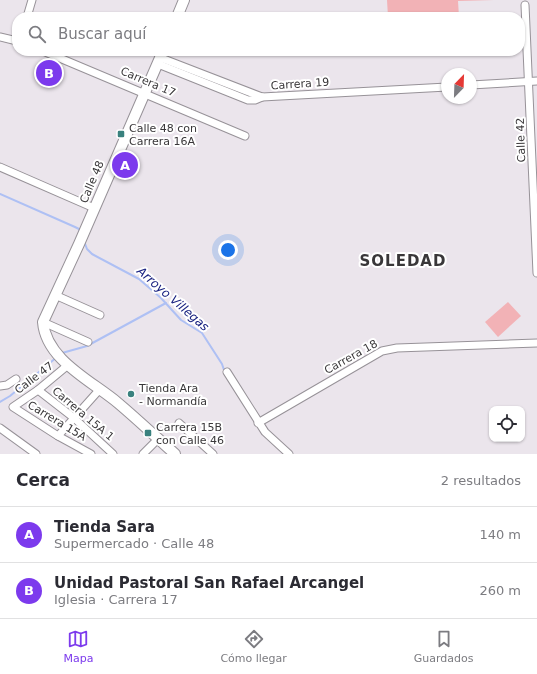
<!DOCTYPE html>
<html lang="es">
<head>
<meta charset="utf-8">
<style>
  body { margin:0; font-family:"DejaVu Sans",sans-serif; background:#f7f7f7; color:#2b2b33 }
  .controls { position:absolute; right:12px; bottom:12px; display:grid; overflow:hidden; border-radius:8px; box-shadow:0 1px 3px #0004 }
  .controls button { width:36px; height:36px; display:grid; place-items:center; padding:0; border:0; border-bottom:1px solid #e1e1e2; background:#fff; color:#2b2b33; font:20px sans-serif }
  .compass { position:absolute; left:441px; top:68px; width:36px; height:36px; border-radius:50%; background:#fff; box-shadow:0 1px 3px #0004; rotate:23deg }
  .you { position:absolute; left:228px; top:250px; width:14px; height:14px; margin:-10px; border:3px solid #fff; border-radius:50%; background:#1a73e8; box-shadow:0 0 0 6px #1a73e833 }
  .badge { display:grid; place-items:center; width:26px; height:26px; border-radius:50%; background:#7c3aed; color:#fff; font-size:13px; font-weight:700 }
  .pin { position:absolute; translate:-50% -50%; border:2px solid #fff; box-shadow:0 1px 4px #0006 }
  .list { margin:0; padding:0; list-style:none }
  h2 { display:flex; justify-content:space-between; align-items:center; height:52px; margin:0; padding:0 16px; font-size:17px }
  h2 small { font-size:13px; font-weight:400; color:#7c7c81 }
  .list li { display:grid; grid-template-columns:26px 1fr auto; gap:12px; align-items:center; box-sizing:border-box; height:56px; padding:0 16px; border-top:1px solid #e1e1e2 }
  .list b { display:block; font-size:15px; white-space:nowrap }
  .list p { margin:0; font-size:13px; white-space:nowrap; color:#7c7c81 }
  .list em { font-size:13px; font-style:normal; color:#7c7c81 }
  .icon { flex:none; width:22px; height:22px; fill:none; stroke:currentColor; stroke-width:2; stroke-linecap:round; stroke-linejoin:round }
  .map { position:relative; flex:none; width:537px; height:454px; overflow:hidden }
  .search { position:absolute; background:#fff; box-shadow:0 1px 3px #0004; left:12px; right:12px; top:12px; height:44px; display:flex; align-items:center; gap:10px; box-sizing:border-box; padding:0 14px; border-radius:16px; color:#7c7c81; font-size:15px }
  .sheet { height:164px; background:#fff }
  nav { display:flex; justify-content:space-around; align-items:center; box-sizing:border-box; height:56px; border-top:1px solid #e1e1e2; background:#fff; font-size:11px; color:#7c7c81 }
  nav a { display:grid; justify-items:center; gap:2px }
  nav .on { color:#7c3aed }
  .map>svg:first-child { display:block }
</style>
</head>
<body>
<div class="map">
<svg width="537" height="454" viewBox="0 0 537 454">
  <rect width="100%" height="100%" fill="#ebe5ec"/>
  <g fill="#f2b2b6">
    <path d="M 387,0 L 494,0 L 458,1 L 459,17 L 388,17 Z"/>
    <path d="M 508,302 L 521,316 L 498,337 L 485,322 Z"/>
  </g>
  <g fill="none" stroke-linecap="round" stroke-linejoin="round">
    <g stroke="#aec0f4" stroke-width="2">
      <path d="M 0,194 L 75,227 L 79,229 L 80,233"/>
      <path d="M 84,241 L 87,249 L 92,254 L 139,279 L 161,298 L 181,320 L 202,333 L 222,364 L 224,370"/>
      <path d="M 62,353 L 87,346 L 166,303"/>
      <path d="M 0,402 L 10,396 L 57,357"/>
    </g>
    <g stroke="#979298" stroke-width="9">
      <g id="street">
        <path d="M 525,5 L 537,273"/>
        <path d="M 27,17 L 32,0"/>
        <path d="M 0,37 L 17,41"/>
        <path d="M 43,51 L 245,136"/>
        <path d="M 161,58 L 262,97 L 447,87"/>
        <path d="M 158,64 L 248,100 L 255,100 L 262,97"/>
        <path d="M 471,85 L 537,81"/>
        <path d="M 0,167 L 94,208"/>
        <path d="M 55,295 L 100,315"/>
        <path d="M 43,322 L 88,342"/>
        <path d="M 68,365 L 38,390 L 13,407 L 58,436 L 91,454"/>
        <path d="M 227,372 L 265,432 L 289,454"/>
        <path d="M 0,386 L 7,385 L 16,379"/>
        <path d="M 38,390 L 74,418 L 113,454"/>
        <path d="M 179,423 L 213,454"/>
        <path d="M 258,423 L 382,351 L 397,348 L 537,343"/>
        <path d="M 0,428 L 36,454"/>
        <path d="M 58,436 L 100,389"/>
        <path d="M 143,454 L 158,439"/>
      </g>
    </g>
    <g stroke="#979298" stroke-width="12">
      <g id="secondary">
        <path d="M 177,17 L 184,0"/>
        <path d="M 163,51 L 79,244 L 43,322 C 46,360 92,381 118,403 C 137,419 156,437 175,454"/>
      </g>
    </g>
    <use href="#street" stroke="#fff" stroke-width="7"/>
    <use href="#secondary" stroke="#fff" stroke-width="10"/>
  </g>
  <g fill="#39817e" stroke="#fff" stroke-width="1.5">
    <rect x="117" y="130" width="8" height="8" rx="2"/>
    <circle cx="131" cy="394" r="4"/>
    <rect x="144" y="429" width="8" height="8" rx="2"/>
  </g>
  <g text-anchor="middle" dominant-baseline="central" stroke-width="4" stroke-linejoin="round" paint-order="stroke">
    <g font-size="11" fill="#393739" stroke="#fff">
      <text transform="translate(148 82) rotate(23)">Carrera 17</text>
      <text transform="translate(300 84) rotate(-4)">Carrera 19</text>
      <text transform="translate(521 140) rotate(-92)">Calle 42</text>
      <text transform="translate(92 182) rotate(-67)">Calle 48</text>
      <text transform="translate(351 357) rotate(-29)">Carrera 18</text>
      <text transform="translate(34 378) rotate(-37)">Calle 47</text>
      <text transform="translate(83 414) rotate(40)">Carrera 15A 1</text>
      <text transform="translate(57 421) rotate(31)">Carrera 15A</text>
    </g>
    <g font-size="11" fill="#393739" stroke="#fff" text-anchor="start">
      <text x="129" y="128">Calle 48 con<tspan x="129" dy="13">Carrera 16A</tspan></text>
      <text x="139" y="388">Tienda Ara<tspan x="139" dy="13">- Normandía</tspan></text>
      <text x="156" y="427">Carrera 15B<tspan x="156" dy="13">con Calle 46</tspan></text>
    </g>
    <g font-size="12" font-style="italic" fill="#192280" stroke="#fff">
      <text transform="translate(173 299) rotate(41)">Arroyo Villegas</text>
    </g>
    <g font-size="15" font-weight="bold" letter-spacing="1" fill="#393739" stroke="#fff">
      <text x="403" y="261">SOLEDAD</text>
    </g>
  </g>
</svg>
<div class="controls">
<button><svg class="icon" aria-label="locate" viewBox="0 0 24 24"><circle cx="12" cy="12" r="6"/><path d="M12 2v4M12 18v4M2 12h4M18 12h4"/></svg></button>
</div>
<svg class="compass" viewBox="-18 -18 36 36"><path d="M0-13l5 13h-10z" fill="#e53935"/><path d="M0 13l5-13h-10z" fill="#7c7c81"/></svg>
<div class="you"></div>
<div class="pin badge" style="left:125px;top:165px">A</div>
<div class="pin badge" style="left:49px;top:73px">B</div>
<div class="search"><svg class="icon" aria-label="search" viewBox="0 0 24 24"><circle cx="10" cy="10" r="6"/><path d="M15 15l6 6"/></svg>Buscar aquí</div>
</div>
<section class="sheet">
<h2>Cerca<small>2 resultados</small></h2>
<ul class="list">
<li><span class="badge">A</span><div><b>Tienda Sara</b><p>Supermercado · Calle 48</p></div><em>140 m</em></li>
<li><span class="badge">B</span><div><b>Unidad Pastoral San Rafael Arcangel</b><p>Iglesia · Carrera 17</p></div><em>260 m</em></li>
</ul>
</section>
<nav>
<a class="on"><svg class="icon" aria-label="map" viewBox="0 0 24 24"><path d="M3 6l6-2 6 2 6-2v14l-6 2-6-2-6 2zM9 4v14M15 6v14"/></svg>Mapa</a>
<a><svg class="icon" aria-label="directions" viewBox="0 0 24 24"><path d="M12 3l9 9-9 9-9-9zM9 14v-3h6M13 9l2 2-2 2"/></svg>Cómo llegar</a>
<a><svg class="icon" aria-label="saved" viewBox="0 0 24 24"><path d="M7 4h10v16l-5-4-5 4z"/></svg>Guardados</a>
</nav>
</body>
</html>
